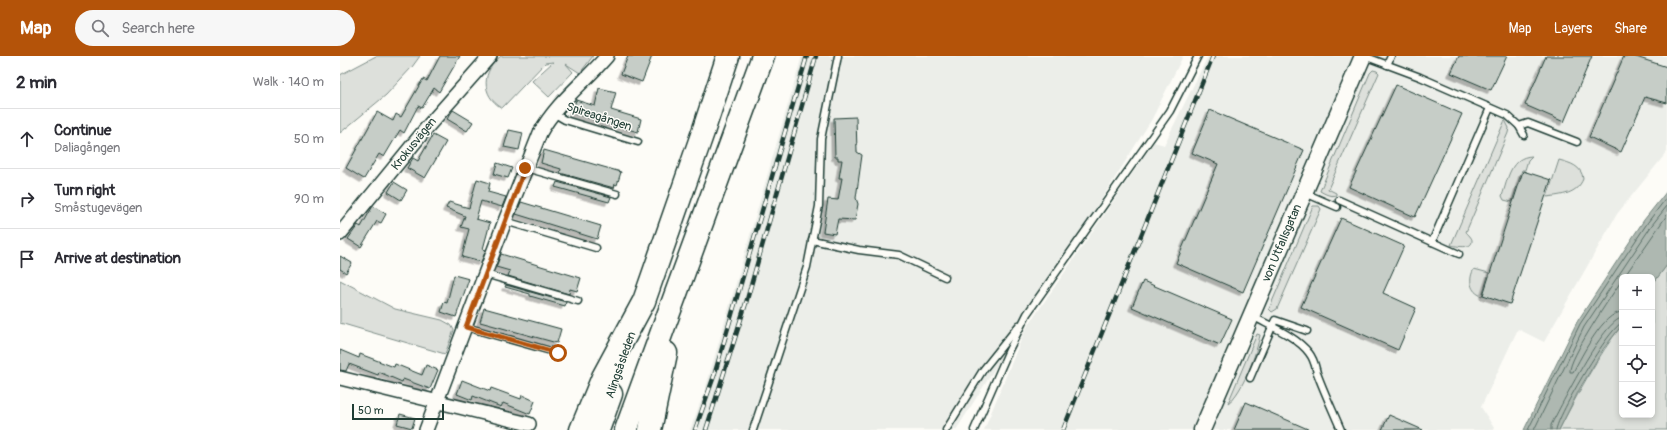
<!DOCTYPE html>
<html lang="en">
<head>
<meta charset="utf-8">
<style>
  body { margin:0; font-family:Pangolin,sans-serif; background:#f7f7f7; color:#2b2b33 }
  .controls { position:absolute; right:12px; bottom:12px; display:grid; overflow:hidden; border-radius:6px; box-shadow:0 2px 6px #0003 }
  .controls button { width:36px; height:36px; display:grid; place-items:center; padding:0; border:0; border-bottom:1px solid #e1e1e2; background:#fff; color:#2b2b33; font:20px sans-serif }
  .scale { position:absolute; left:12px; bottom:10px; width:92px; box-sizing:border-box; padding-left:4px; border:2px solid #1f3d34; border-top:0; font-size:11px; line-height:14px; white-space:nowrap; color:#1f3d34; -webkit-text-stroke:3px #fdfcf7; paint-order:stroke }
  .stop { position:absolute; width:12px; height:12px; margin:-9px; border:3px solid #b45309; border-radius:50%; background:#fff }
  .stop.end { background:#b45309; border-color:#fff; box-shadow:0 1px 4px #0008 }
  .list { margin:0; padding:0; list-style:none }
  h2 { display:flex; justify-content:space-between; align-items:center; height:52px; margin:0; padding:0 16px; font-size:17px }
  h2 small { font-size:13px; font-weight:400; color:#7c7c81 }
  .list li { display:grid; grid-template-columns:26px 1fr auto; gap:12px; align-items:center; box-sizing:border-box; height:60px; padding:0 16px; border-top:1px solid #e1e1e2 }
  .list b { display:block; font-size:15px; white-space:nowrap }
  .list p { margin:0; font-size:13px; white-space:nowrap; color:#7c7c81 }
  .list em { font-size:13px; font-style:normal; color:#7c7c81 }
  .icon { flex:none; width:22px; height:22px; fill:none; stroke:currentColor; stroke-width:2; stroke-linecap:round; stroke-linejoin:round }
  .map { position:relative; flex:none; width:1327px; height:374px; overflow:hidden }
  header { display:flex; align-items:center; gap:24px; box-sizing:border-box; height:56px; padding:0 20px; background:#b45309; color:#fff }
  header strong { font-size:19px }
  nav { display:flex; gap:22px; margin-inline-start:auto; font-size:14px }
  .search { width:280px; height:36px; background:#f7f7f7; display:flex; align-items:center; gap:10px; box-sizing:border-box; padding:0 14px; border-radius:22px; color:#7c7c81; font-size:15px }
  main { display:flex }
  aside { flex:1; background:#fff }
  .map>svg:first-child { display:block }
</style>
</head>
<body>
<header>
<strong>Map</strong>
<div class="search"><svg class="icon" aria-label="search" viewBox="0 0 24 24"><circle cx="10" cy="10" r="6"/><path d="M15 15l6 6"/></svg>Search here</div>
<nav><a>Map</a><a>Layers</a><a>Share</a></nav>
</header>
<main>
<aside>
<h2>2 min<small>Walk · 140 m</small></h2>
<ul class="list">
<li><svg class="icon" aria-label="ahead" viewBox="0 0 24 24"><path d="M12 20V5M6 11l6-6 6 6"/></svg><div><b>Continue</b><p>Daliagången</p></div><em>50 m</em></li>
<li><svg class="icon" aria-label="right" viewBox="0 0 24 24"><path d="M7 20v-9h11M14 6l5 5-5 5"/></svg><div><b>Turn right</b><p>Småstugevägen</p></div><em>90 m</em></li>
<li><svg class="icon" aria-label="arrive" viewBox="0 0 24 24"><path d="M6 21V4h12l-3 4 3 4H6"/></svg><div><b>Arrive at destination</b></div></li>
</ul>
</aside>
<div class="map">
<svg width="1327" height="374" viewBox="0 0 1327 374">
  <defs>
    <filter id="shadow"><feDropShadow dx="-3.5" dy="3.5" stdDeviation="0" flood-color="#0004"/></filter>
  </defs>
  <rect width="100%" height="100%" fill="#fdfcf7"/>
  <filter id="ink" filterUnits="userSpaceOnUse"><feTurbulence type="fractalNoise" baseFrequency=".025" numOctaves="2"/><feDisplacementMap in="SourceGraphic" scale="8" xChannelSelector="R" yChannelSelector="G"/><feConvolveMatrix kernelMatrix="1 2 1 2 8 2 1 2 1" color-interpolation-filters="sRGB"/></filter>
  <g filter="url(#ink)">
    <g fill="#eceee9">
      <path d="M 462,0 L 843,0 L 812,63 L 616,374 L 350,374 L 365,334 Z"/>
      <path d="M 868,0 L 1327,0 L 1327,96 L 1277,158 L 1204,286 L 1178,273 L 1141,351 L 1154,372 L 1153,374 L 644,374 L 685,274 L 814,86 L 824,89 Z"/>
    </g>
    <g fill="#dde0db" stroke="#7e8e88">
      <path d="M 36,0 L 80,0 L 72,11 L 46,39 L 0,77 L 0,19 Z"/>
      <path d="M 161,0 L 253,0 L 240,17 L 226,8 L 233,16 L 209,41 L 192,25 L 213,6 L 205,7 L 162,52 C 140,39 142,15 161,0 Z"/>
      <path d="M 1033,14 L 1037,15 L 1039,17 L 988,133 L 996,137 L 996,139 C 991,141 985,138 980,135 L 1030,17 Z"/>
      <path d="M 1165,64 L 1169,72 L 1168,77 L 1126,176 C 1128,178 1132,182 1132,184 C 1133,194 1116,190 1111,189 Z"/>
      <path d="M 1192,100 L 1188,104 L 1185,114 L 1182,114 L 1172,146 L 1164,144 L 1162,140 C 1168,123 1170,101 1192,100 Z"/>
      <path d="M 1219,104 C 1230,107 1242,110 1243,123 C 1237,138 1222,139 1207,141 Z"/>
      <path d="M 973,150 L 979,150 L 981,153 L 937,253 L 932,256 L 929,253 Z"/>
      <path d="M 1327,209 L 1327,374 L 1219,374 C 1238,337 1257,301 1282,269 L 1282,359 L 1312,359 L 1312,229 Z"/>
      <path d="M 1134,213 L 1149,217 L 1142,240 C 1130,236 1128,223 1134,213 Z"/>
      <path d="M 0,224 L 55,253 L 102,264 L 111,269 L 114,274 L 105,298 L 0,267 Z"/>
      <path d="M 917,278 L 920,279 C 917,296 902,338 888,347 Z"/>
    </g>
    <path fill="#aeb8b1" stroke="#75877f" d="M 1327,135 L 1327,209 L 1312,229 L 1312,221 L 1282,221 L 1282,269 L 1264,292 L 1240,332 L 1219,374 L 1184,374 L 1237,266 L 1304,164 Z"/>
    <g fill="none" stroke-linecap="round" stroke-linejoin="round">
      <g stroke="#586e66" stroke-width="1">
        <path d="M 1284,221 L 1327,159"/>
        <path d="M 1282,224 C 1272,239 1228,303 1230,316 L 1233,316 C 1242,300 1263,256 1282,256"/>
        <path d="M 1188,374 L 1240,268 L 1308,166 L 1327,141"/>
        <path d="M 1194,374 L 1244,271 L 1312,169 L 1327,150"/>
        <path d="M 1211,374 L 1211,369 C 1221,350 1264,263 1282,262"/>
        <path d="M 1216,374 C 1217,360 1271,268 1282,267"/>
      </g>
    </g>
    <g fill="#c6cdc7" stroke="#1f3d34" filter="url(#shadow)">
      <path d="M 100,0 L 120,0 L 99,36 L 94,32 L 82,52 L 78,50 L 64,77 L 60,74 L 44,101 L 39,98 L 24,123 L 6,112 L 37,56 L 53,65 L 56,58 L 61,61 L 83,23 L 87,25 Z"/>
      <path d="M 288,0 L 312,0 L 302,26 L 281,18 Z"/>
      <path d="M 1119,0 L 1167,0 L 1151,34 L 1111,17 Z"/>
      <path d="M 1206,0 L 1252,0 L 1224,66 L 1185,49 Z"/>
      <path d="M 1284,0 L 1293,0 L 1327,11 L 1327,47 L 1305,41 L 1281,96 L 1249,81 Z"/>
      <path d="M 1056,29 L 1122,58 L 1075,161 L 1009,131 Z"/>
      <path d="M 259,32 L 276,36 L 271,54 L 301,63 L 298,76 L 232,57 L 236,44 L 255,50 Z"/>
      <path d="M 113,54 L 133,66 L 127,75 L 107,63 Z"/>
      <path d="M 870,54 L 964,94 L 903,236 L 836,207 L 878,108 L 852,97 Z"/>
      <path d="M 516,61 L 517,96 L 522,99 L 516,142 L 518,148 L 515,164 L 498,163 L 495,178 L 483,176 L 488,143 L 498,144 L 502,122 L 499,122 L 502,104 L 498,104 L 498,101 L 495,101 L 494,62 Z"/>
      <path d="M 169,74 L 183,77 L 179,94 L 164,91 Z"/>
      <path d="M 93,79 L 106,86 L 85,122 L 67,112 L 73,102 L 78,105 Z"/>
      <path d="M 204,94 L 281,116 L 277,129 L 275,128 L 274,132 L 220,117 L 221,113 L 201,107 Z"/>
      <path d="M 157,107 L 172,112 L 168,122 L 154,118 Z"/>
      <path d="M 1183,115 L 1211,124 L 1170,248 L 1143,239 Z"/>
      <path d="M 137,123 L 150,127 L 148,136 L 166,141 L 162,151 L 141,145 L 136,163 L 150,167 L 143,193 L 146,194 L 141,206 L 122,201 L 129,173 L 121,171 L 125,160 L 106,152 L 109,146 L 129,152 Z"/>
      <path d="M 54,126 L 67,134 L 61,144 L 48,136 Z"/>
      <path d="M 217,126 L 271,141 L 269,146 L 215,131 Z"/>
      <path d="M 181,146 L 261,170 L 257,183 L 176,158 Z"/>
      <path d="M 33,150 L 46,158 L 41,167 L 37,165 L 21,191 L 8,183 L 18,169 L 21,171 Z"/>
      <path d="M 1001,162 L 1064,190 L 1043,237 L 1076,252 L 1058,294 L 961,251 Z"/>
      <path d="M 161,198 L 241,222 L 237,235 L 230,233 L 229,238 L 168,220 L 170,215 L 156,211 Z"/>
      <path d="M 0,200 L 12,207 L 6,217 L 0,213 Z"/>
      <path d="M 114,219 L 129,223 L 116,261 L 101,256 L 104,246 L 107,247 Z"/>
      <path d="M 803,225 L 892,263 L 880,289 L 792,251 Z"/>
      <path d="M 166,229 L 226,246 L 225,250 L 190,240 L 190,238 L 165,231 Z"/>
      <path d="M 144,252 L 221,273 L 217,287 L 140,266 Z"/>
      <path d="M 0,294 L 19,302 L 20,298 L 54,311 L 55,308 L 82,319 L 86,309 L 98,314 L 90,333 L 63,323 L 62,326 L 39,316 L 38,319 L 9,308 L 6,315 L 0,314 Z"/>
      <path d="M 122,324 L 150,335 L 151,332 L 181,343 L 182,339 L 195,345 L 190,358 L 163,347 L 161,351 L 133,340 L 132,344 L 117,338 Z"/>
      <path d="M 906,346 L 970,374 L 894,374 Z"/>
      <path d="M 60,358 L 75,362 L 72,372 L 57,368 Z"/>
      <path d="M 1049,359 L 1083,374 L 1042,374 Z"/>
    </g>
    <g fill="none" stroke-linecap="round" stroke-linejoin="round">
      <g stroke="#1f3d34" stroke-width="9">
        <g id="service">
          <path d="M 1024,0 L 1080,21 L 1167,59 L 1179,70 L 1184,79"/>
          <path d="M 1047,9 L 1051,0"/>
          <path d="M 213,57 L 225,64 L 298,86"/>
          <path d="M 1179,70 L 1188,67 L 1237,86"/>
          <path d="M 186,112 L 277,138"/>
          <path d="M 965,137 L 997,151"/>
          <path d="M 999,144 L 1119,198"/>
          <path d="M 165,165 L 256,192"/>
          <path d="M 472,184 L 519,194 L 559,199 L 605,221"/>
          <path d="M 1092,186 L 1150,52"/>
          <path d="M 145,218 L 238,245"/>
          <path d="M 912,260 C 930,270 956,280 969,297 C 974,303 975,309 977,317 C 984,336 993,355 1001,374"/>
          <path d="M 126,271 L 218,297"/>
          <path d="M 910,322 L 935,264 L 967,275"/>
          <path d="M 413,374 L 467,211 L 479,150 L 481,83 L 498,0"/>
          <path d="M 606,374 L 643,314 L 679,269"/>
          <path d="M 634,374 L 669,294 L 687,258 L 830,55 L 858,0"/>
        </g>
      </g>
      <g stroke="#1f3d34" stroke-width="16">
        <g id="minor">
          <path d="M 0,178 L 89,69 L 150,0"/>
          <path d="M 0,322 L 189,368"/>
          <path d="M 86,374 L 165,165 L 200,77 C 216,47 245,26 267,0"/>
        </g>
      </g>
      <g stroke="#1f3d34" stroke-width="19">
        <path id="tertiary" d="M 862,374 L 1023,0"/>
      </g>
      <g stroke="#1f3d34" stroke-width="25">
        <g id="motorway">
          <path d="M 241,374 L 263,321 L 304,245 L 363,76 L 388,0"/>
          <path d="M 258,374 L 271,338"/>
          <path d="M 286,374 L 423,0"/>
          <path d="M 310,374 L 326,297"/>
        </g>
      </g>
      <use href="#service" stroke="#fdfcf7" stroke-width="6"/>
      <use href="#minor" stroke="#fdfcf7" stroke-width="13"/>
      <use href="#tertiary" stroke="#fdfcf7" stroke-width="16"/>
      <use href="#motorway" stroke="#fdfcf7" stroke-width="22"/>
      <g stroke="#1f3d34" stroke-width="4.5">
        <g id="rail">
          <path d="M 355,374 L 374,320 L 467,0"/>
          <path d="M 366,374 L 406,247 L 476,0"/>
          <path d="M 723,374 L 873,0"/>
        </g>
      </g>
      <use href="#rail" stroke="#fdfcf7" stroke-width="3" stroke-dasharray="9" stroke-linecap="butt"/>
    </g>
  </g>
  <g fill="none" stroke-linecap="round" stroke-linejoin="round" filter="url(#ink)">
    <path stroke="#b45309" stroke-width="5" d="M 185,112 L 126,271 L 218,297"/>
  </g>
  <g text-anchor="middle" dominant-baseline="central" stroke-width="3" stroke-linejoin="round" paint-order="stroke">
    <g font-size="12" fill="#1f3d34" stroke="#fdfcf7">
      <text transform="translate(259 61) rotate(18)">Spireagången</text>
      <text transform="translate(74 88) rotate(-51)">Krokusvägen</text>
      <text transform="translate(942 187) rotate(-67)">von Utfallsgatan</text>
      <text transform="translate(281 309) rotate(-71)">Alingsåsleden</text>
    </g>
  </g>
</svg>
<div class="controls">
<button>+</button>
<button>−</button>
<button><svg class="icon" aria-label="locate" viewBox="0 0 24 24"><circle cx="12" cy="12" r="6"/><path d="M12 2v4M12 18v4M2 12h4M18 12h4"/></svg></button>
<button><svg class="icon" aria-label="layers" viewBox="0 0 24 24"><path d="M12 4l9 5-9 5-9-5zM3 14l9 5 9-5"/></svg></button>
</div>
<div class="scale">50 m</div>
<div class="stop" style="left:218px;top:297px"></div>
<div class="stop end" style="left:185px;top:112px"></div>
</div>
</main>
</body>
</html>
